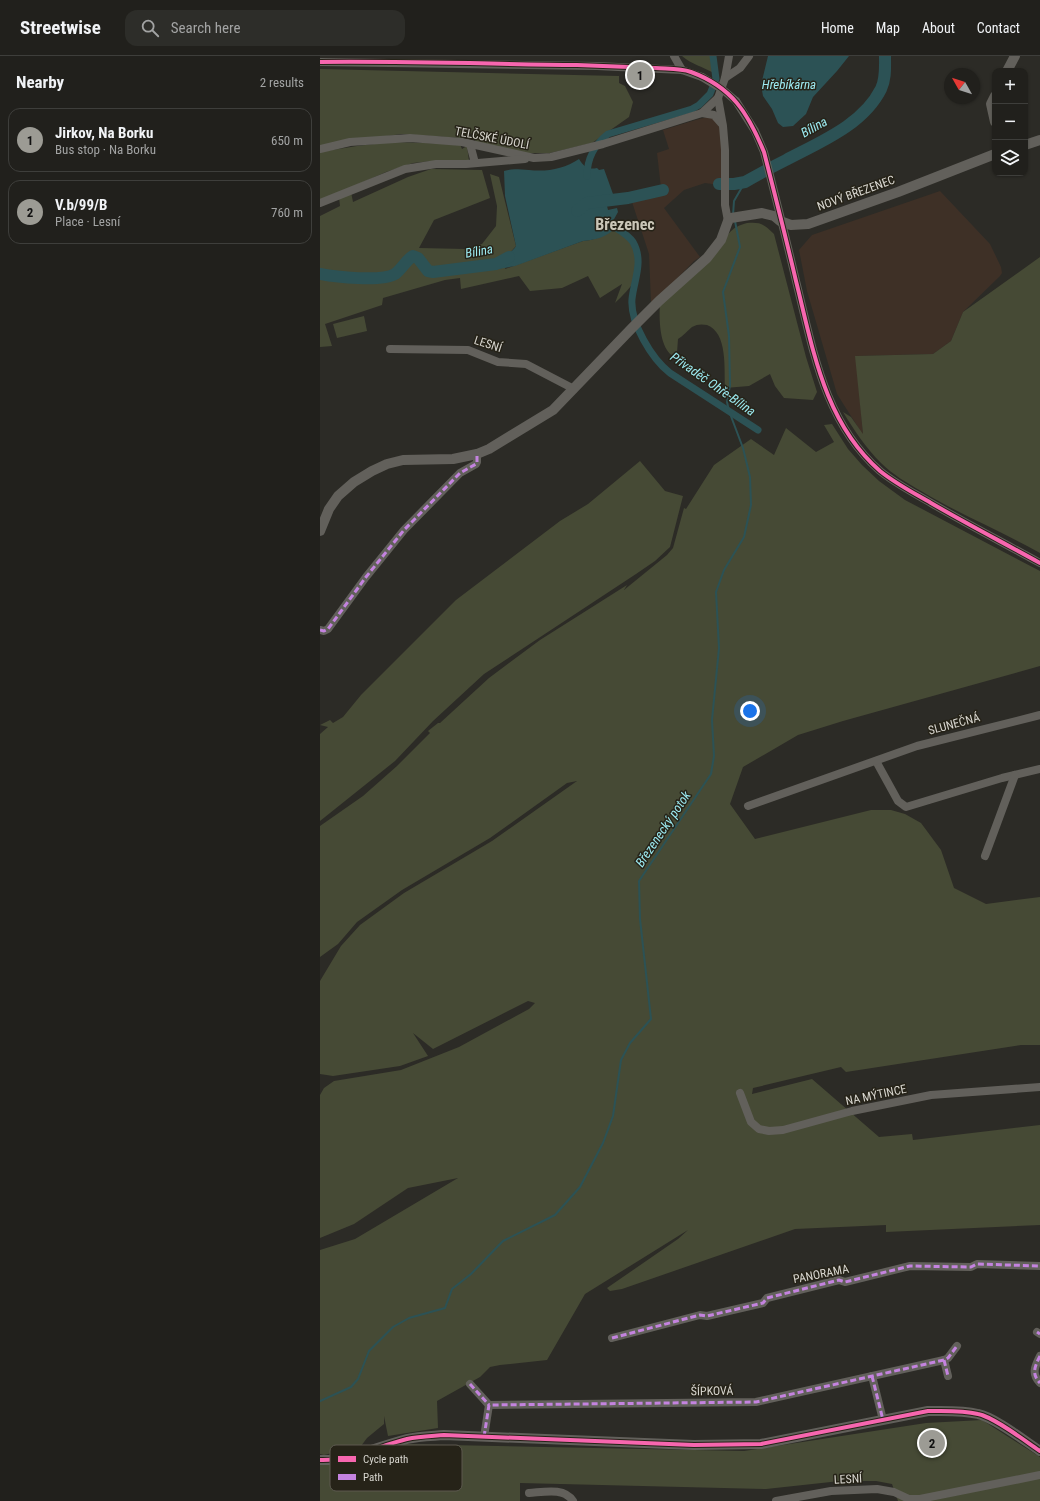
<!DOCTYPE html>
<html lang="en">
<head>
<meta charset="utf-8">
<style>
  body { margin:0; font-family:"Roboto Condensed",sans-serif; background:#2d2d29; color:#f1f3f6 }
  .controls { position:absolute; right:12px; top:12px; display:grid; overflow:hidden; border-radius:8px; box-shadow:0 1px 3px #0004 }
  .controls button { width:36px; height:36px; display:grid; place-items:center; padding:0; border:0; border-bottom:1px solid #3e3e3b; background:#21201c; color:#f1f3f6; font:20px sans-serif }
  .compass { position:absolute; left:624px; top:12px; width:36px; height:36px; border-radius:50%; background:#21201c; box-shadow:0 1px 3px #0004; rotate:309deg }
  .you { position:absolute; left:430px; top:655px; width:14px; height:14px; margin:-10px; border:3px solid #fff; border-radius:50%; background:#1a73e8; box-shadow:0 0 0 6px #1a73e833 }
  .badge { display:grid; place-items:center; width:26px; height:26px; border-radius:50%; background:#9c9b94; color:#111; font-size:13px; font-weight:700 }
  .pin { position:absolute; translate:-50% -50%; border:2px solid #fff; box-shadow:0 1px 4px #0006 }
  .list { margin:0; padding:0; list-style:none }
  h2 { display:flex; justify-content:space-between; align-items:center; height:52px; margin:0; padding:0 16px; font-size:17px }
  h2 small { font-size:13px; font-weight:400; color:#a2a3a3 }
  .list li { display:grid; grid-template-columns:26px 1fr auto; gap:12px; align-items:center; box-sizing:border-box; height:64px; margin:0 8px 8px; padding:0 8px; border:1px solid #3e3e3b; border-radius:12px }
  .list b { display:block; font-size:15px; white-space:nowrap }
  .list p { margin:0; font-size:13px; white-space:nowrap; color:#a2a3a3 }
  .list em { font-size:13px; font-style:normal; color:#a2a3a3 }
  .icon { flex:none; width:22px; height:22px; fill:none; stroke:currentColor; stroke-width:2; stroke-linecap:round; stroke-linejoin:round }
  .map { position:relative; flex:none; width:720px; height:1445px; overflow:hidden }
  header { display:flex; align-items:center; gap:24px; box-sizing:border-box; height:56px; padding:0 20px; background:#21201c; border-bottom:1px solid #3e3e3b }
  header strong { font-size:19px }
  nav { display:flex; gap:22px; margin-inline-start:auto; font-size:14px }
  .search { width:280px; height:36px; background:#2d2d29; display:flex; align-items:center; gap:10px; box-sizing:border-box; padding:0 14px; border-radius:12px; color:#a2a3a3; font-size:15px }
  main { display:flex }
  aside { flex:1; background:#21201c }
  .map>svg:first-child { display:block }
</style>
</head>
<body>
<header>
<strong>Streetwise</strong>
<div class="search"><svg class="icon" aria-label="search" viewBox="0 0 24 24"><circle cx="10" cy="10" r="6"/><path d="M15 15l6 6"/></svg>Search here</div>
<nav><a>Home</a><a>Map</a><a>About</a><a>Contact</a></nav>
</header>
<main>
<aside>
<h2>Nearby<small>2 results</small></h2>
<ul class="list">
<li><span class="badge">1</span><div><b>Jirkov, Na Borku</b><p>Bus stop · Na Borku</p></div><em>650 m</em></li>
<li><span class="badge">2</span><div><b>V.b/99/B</b><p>Place · Lesní</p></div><em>760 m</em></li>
</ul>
</aside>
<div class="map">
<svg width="720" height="1445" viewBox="0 0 720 1445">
  <rect width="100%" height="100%" fill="#2c2b26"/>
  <g fill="#3e3026">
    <path d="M 388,61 L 392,62 L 397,67 L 401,75 L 402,124 L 400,124 L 399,129 L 385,127 L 364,134 L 344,152 L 380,201 L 374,205 L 335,245 L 331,246 L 329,198 L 312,146 L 344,137 L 341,132 L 337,97 L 349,93 L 343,74 L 379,63 Z"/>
    <path d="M 620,135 L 670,188 L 681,211 L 682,217 L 680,220 L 643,256 L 631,285 L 613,298 L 536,300 L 543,379 L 517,338 L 487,235 L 479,194 L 492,179 Z"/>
  </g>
  <g fill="#464a35">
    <path d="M 362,0 L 391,0 L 394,17 C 383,11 371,8 362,0 Z"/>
    <path d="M 0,13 L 299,20 L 299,27 L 305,30 L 313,46 L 309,61 L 272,87 L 230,97 L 205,97 L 155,86 L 156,75 L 142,82 L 81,78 L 0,90 Z"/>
    <path d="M 71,86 L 140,88 L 142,93 L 147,90 L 149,105 L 112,105 L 93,107 L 66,116 L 0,145 L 0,96 L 37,90 Z"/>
    <path d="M 111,113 L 162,114 L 170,142 L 114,164 L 99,192 L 145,193 L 162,188 L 176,170 L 177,150 L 170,118 L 179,121 L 196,190 L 189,198 L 185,213 L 263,185 C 275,184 284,180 295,173 C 300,176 306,179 310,184 C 317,194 319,212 315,223 C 313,230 300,242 295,247 L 302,228 L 280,242 L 268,220 L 242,232 L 210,235 L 199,220 L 141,233 L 140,222 L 125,224 L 63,242 L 62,249 L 5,268 L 12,290 L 0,291 L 0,160 L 20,150 L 19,141 L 31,136 L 33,146 L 88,121 Z"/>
    <path d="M 427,167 C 441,166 444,168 454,178 L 486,301 L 497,336 L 493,344 L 464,342 L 455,330 L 450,318 L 429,330 L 405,332 C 404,313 408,277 387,269 C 382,268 377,268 372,271 C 367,275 363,280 358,283 L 357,297 L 354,301 C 339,292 339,263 340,247 L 403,186 C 410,175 413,171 427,167 Z"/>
    <path d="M 720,201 L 720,497 C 681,475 639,458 601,435 C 587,427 572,418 561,407 C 545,391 534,374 523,356 L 531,361 L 543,378 L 535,300 L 613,298 L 631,285 L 643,256 Z"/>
    <path d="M 44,260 L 47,275 L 17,282 L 13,268 Z"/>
    <path d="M 512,368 L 528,393 L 542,409 L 559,425 L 585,444 L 720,515 L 720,610 L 523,665 L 478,679 L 423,711 L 410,748 L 435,783 L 551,754 L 571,754 L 585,758 L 601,767 L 621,794 L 634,832 L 666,848 L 720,841 L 720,989 L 701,989 L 526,1016 L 521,1011 L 433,1032 L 432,1038 L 492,1023 L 559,1081 L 592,1078 L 593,1084 L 720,1069 L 720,1169 L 566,1176 L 566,1169 L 475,1173 L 302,1233 L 290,1235 L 287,1232 L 358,1183 L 368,1174 L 265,1238 L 227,1304 L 180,1309 L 170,1311 L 160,1321 L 117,1345 L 118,1372 L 68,1380 L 64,1360 L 64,1368 L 47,1382 L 41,1390 L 4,1399 L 0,1398 L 0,1194 L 35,1183 L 138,1122 L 88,1132 L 34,1168 L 0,1182 L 0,1039 L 4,1032 L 14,1025 L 81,1014 L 139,991 L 209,953 L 215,947 L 208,945 L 113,993 L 93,977 L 108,1000 L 80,1010 L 13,1020 L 0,1018 L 0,925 L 21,890 L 40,869 L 84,837 L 172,785 L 257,725 L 247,727 L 170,782 L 82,834 L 37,866 L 18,888 L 0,901 L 0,770 L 43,740 L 77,710 L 110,677 L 108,675 L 118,667 L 120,667 L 169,622 L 220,584 L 307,529 L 304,534 L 347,499 L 353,492 L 364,452 L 366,453 L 394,409 L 431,383 L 454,399 L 466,372 L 496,396 L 514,386 L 504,369 Z"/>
    <path d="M 320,405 L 345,435 L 363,440 L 350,491 L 335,505 L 316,518 L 164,618 L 113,665 L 75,705 L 0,765 L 0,678 L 8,671 L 0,669 L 10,664 L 13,667 L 23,661 L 41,639 L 136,544 L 240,465 L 268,448 Z"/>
    <path d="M 662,1364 L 720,1401 L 720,1445 L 578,1445 L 572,1428 L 556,1425 L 520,1425 L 446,1433 L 200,1427 L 200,1445 L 0,1445 L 0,1407 L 42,1404 L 78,1388 L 424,1395 L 606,1367 Z"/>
  </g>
  <g fill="#2c5255">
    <path d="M 448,0 L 529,0 L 517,15 L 493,41 L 486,58 L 473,70 L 463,71 L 458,67 L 452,53 L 443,40 L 441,29 Z"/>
    <path d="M 259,103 C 264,111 268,114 277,112 L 279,114 L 284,113 L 293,138 L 271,143 L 271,148 L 295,147 L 287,150 L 288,154 L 297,152 L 298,156 L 293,165 L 296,171 C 288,181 275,184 263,185 L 195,210 L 179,213 L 176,208 L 176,203 C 183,197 191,199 196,190 L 185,140 L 184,115 C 193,112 200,114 209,114 C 227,116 244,113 259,103 Z"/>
  </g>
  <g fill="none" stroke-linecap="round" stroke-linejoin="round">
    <g stroke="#2c5255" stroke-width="2">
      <path d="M 413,159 L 414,145 L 425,126"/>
      <path d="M 0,1345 L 31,1331 L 38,1323 L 49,1295 L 73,1271 L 89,1262 L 125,1252 L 132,1233 L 151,1218 L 183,1185 L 235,1159 L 260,1131 L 283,1087 L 293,1060 L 301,1004 L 310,987 L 331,963 L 320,863 L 319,825 L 391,718 L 394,700 L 392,664 L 399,592 L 396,536 L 404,514 L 424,481 L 431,449 L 430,421 L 423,392 L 409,355 L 407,346 L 410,329 L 409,280 L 403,236 L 420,191 L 415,165"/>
    </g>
    <g stroke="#2c5255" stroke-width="7">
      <path d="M 267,120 C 267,103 275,88 288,78 L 372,53 L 379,49 L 390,38 L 396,23 L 393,0"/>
      <path d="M 289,167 C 296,173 307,177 313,186 C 324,205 314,224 312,243 C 310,267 332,303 350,317 L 438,374"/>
    </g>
    <g stroke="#2c5255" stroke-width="12">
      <path d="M 399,128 L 414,128 L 425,126 C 439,118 452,111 466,104 C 500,86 543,69 561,33 C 566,23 565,11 565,0"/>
      <path d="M 257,155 L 267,147 L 308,142 L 343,134"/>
      <path d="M 0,218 C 15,221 62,226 75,218 C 82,213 86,204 93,200 L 98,202 L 108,215 L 113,216 L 176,208 L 189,201"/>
    </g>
    <g stroke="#62605b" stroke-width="8">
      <path d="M 354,0 L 362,14"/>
      <path d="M 0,6 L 277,10 L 362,14 L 382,21"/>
      <path d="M 405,22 L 420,12 L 429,0"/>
      <path d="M 398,42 L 382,57 L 394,59 L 402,68"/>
      <path d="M 416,45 L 435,75 L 444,96 C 455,139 466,182 476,225 C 493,293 504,366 560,415 C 576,428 594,437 611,447 C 647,468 684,487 720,507"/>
      <path d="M 150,88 L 155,107"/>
      <path d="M 0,93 L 30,86 L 90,82 L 142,86 L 214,102 L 231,101 L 283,88 L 382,57"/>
      <path d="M 0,147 L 85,113 L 116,108 L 146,108 L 205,103"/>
      <path d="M 408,165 L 405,149 L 405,94 L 403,70 L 398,42 L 405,22 L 409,0"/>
      <path d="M 70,293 L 148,294 L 178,306 L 206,308 L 254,333"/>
      <path d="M 0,574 L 4,575 L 8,573 L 46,521 L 84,474 L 140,417 L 156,408 L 157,406 L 157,398"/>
      <path d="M 556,705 L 578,745 L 586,751 L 682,722 L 720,713"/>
      <path d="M 428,750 L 597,690 L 720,659"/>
      <path d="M 665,800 L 695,719"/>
      <path d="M 420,1037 L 431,1066 L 439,1073 L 449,1075 L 463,1074 L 532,1055 L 611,1039 L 720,1031"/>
      <path d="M 717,1276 L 720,1278"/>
      <path d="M 292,1282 L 380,1259 L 387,1260 L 443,1247 L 447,1242 L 519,1224 L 525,1226 L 590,1210 L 651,1211 L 657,1208 L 720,1210"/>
      <path d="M 720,1300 C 715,1310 711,1318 720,1327"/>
      <path d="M 624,1304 L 628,1320"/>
      <path d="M 552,1320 L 563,1364"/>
      <path d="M 150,1328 L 169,1349"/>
      <path d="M 164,1381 L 169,1349 L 436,1346 L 624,1304 L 628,1302 L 637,1290"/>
      <path d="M 209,1437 C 224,1436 244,1431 253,1445"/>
      <path d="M 456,1445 L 511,1435 L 557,1433 L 574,1436 L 589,1443 L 600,1443 L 720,1419"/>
    </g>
    <g stroke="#62605b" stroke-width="10">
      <path d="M 687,15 L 695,0"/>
      <path d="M 675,40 L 671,48 L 675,66"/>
      <path d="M 705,89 L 720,84"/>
      <path d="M 0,475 L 9,453 L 18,440 L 34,426 L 52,415 L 67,408 L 83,404 L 133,403 L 157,398 L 169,393 L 233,354 L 312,272 L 339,245 L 387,202 L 401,184 L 408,165 L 411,162 L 442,157 L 454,160 L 460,165 L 471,169 L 488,168 L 578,136 L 675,98"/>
      <path d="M 0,1404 C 30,1405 58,1390 87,1383 C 99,1380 112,1380 124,1379 L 374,1389 L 441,1388 L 608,1355 C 625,1355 642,1354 658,1358 C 674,1361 705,1385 720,1395"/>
    </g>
    <path stroke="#62605b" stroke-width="8" d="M 382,21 L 402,33 L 416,45"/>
    <g stroke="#c483df" stroke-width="3" stroke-dasharray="6 3" stroke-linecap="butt">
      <path d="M 0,574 L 4,575 L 8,573 L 46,521 L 84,474 L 140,417 L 156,408 L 157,406 L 157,398"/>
      <path d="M 717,1276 L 720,1278"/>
      <path d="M 292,1282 L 380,1259 L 387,1260 L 443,1247 L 447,1242 L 519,1224 L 525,1226 L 590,1210 L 651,1211 L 657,1208 L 720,1210"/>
      <path d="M 720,1300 C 715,1310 711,1318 720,1327"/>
      <path d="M 624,1304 L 628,1320"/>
      <path d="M 552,1320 L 563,1364"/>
      <path d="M 150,1328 L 169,1349"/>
      <path d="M 164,1381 L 169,1349 L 436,1346 L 624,1304 L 628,1302 L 637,1290"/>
    </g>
    <g stroke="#262318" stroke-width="6">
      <g id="cycleway">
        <path d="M 0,6 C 86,5 171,8 257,9 C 283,10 309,11 335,12 C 347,13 360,12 371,16 C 412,31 428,57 444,96 C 455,139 466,182 476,225 C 493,293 504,366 560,415 C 576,428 594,437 611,447 C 647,468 684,487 720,507"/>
        <path d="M 0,1404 C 30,1405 58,1390 87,1383 C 99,1380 112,1380 124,1379 L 374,1389 L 441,1388 L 608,1355 C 625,1355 642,1354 658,1358 C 674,1361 705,1385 720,1395"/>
      </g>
    </g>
    <use href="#cycleway" stroke="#f766af" stroke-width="4"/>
  </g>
  <g text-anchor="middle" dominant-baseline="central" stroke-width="3" stroke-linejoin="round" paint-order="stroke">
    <g font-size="12" fill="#d9d7d0" stroke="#262318">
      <text transform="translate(172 82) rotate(11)">TELČSKÉ ÚDOLÍ</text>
      <text transform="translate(536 137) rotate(-20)">NOVÝ BŘEZENEC</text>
      <text transform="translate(168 288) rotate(18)">LESNÍ</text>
      <text transform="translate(634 668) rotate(-15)">SLUNEČNÁ</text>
      <text transform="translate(556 1039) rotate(-12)">NA MÝTINCE</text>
      <text transform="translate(501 1218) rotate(-11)">PANORAMA</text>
      <text transform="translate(392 1335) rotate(-1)">ŠÍPKOVÁ</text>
      <text transform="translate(528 1423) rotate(-3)">LESNÍ</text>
    </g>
    <g font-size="13" font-style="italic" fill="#9ceaf1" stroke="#262318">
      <text x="469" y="28">Hřebíkárna</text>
      <text transform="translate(494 71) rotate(-29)">Bílina</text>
      <text transform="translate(159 195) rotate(-10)">Bílina</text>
      <text transform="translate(393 328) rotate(35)">Přivaděč Ohře-Bílina</text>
      <text transform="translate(343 773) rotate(-56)">Březenecký potok</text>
    </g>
    <g font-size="16" font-weight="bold" fill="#cac6b8" stroke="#262318">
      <text x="305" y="168">Březenec</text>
    </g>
  </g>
  <rect x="10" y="1389" width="132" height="46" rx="6" fill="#262318" stroke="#5c594f" stroke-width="1"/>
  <rect x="18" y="1400" width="18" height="6" fill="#f766af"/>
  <rect x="18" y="1418" width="18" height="6" fill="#c483df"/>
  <g font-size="11" fill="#d9d7d0">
    <text x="43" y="1407">Cycle path</text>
    <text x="43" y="1425">Path</text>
  </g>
</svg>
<div class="controls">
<button>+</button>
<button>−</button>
<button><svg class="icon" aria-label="layers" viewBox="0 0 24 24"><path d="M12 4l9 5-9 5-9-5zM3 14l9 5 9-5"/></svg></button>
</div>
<svg class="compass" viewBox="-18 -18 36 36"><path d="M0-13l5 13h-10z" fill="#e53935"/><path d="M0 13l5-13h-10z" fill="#a2a3a3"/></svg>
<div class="you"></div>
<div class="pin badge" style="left:320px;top:19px">1</div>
<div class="pin badge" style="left:612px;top:1387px">2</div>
</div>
</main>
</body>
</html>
